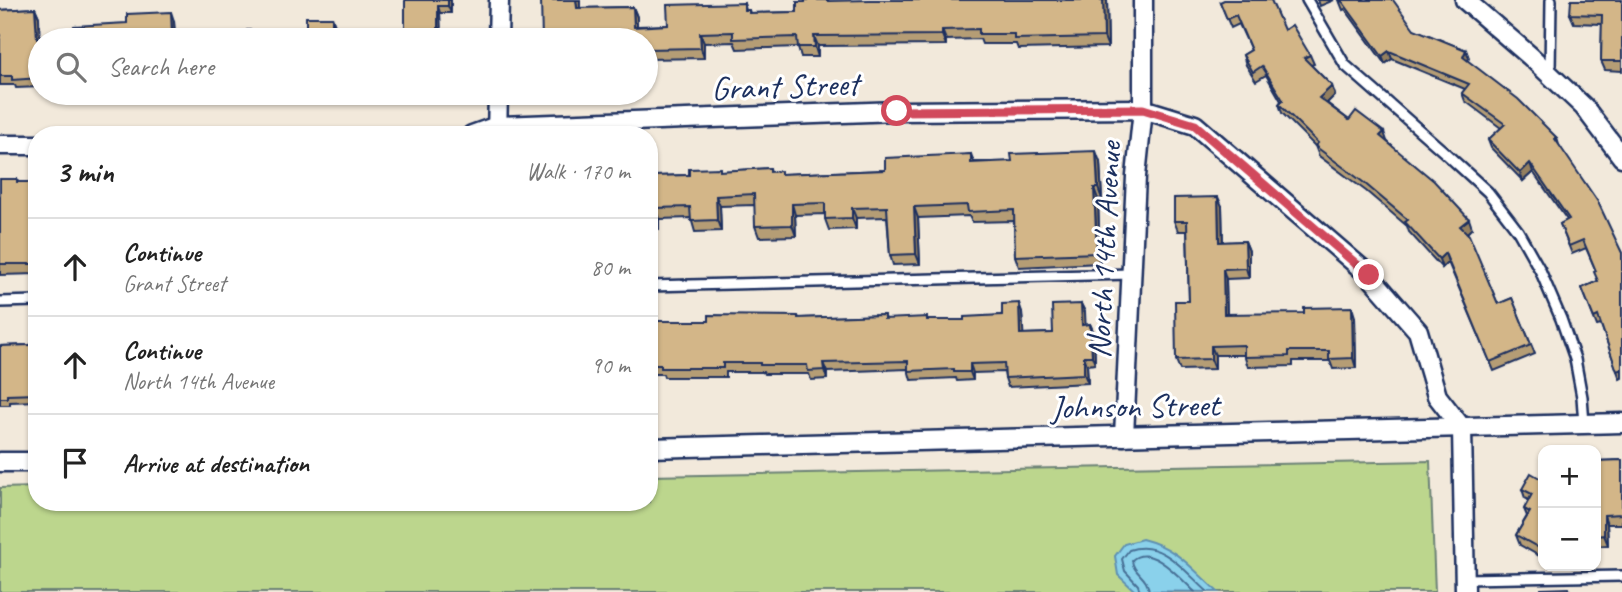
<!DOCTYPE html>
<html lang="en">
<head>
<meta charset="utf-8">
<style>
  body { margin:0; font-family:Caveat,sans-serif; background:#f2f2f2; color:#222 }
  .controls { position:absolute; right:21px; bottom:21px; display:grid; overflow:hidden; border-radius:14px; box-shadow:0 2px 5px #0004 }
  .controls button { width:63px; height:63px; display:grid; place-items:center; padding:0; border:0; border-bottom:2px solid #e0e0e0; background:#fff; color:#222; font:35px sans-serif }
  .stop { position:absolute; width:21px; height:21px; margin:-16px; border:5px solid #d1495b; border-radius:50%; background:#fff }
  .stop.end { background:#d1495b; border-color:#fff; box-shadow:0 2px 7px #0008 }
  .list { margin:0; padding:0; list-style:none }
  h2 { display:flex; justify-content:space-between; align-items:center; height:91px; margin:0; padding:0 28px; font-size:30px }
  h2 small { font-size:23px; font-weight:400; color:#767676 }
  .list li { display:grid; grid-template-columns:46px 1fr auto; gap:21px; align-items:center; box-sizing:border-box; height:98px; padding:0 28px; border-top:2px solid #e0e0e0 }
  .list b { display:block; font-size:26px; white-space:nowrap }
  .list p { margin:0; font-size:23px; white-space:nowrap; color:#767676 }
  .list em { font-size:23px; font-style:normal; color:#767676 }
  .icon { flex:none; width:38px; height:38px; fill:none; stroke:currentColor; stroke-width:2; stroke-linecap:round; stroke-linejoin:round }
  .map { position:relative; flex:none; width:1622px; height:592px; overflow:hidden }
  .search { position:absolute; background:#fff; box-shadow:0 2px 5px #0004; left:28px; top:28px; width:630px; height:77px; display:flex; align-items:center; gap:18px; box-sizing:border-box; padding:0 24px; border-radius:38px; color:#767676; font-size:26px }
  .panel { position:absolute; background:#fff; box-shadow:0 2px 5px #0004; left:28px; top:126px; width:630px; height:385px; border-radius:28px }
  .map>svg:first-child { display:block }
</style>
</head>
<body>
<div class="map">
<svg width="1622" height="592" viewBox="0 0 1622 592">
  <rect width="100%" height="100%" fill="#f2e9db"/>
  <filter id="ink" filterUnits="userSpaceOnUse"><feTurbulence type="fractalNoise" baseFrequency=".0143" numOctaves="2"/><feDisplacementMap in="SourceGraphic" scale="14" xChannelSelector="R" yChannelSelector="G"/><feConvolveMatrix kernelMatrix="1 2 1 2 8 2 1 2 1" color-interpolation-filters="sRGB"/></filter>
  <g filter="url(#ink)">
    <path fill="#bcd68d" stroke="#6c8276" stroke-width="2" d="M 1430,461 L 1435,592 L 0,592 L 0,488 L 37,487 L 37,502 L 649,502 L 649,476 Z"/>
    <path fill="#8ad1eb" stroke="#5e90b3" stroke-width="2" d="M 1142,539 C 1178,548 1191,568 1218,592 L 1135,591 L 1118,575 L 1115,556 L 1124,544 Z"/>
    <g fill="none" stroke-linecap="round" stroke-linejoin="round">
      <g stroke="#477096" stroke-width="2">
        <path d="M 1140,592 L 1138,585 L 1125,571 L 1122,559 L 1129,550 C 1163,539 1185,572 1208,592"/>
        <path d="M 1149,592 C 1148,576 1133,574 1132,560 C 1151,543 1181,579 1195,592"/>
      </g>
      <g stroke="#1b2f5e" stroke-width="14">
        <g id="lane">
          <path d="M 1307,0 L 1345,65 L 1443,151 L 1488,192 L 1518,231 L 1540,270 L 1561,319 L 1575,359 L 1582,397 L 1584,424"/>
          <path d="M 1550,72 L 1551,0"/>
          <path d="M 649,286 L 1132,274"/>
          <path d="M 0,302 L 37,301"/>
          <path d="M 1465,579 L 1622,576"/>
        </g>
      </g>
      <g stroke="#1b2f5e" stroke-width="23">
        <g id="street">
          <path d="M 1465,0 L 1530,56 L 1584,107 L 1622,157"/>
          <path d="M 498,40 L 499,0"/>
          <path d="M 472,135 L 497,126 L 897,111 L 1143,109 L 1195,125 L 1369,275 L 1418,331 L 1437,396 L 1462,428 L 1465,592"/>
          <path d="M 497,135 L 498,93"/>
          <path d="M 0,145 L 37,145"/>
          <path d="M 1124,436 L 1136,176 L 1143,109 L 1143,0"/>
          <path d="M 649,448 L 1622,423"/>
          <path d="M 0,462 L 37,462"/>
        </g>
      </g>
      <use href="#lane" stroke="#fff" stroke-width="9"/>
      <use href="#street" stroke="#fff" stroke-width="18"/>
    </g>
    <g fill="#b59d75" stroke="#1b2f5e" stroke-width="2">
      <path d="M 405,0 L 451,0 L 451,13 L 440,13 L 441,38 L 387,40 L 405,33 Z"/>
      <path d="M 1107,0 L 1108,47 L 1018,49 L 1016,44 L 982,44 L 980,39 L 946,40 L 946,45 L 818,46 L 818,57 L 801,57 L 798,47 L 737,49 L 734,42 L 704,43 L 704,58 L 646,59 L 646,40 L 580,8 L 633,7 L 637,17 L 637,26 L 668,25 L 744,3 L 746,10 L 749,10 L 750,13 L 797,12 L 832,1 Z"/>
      <path d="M 1318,0 L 1334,0 L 1320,6 Z"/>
      <path d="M 1339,0 L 1466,50 L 1469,58 L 1467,61 L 1557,138 L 1559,145 L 1622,253 L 1622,378 L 1620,379 L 1601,325 L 1597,326 L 1582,288 L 1598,281 L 1596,271 L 1586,248 L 1572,254 L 1560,224 L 1567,220 L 1533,172 L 1523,181 L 1491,148 L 1488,140 L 1501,128 L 1465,101 L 1462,93 L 1465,89 L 1392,59 L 1385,64 L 1345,9 L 1343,10 Z"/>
      <path d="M 1622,0 L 1622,71 L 1605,70 L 1601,61 L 1602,24 L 1574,23 L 1570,14 Z"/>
      <path d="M 1220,2 L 1284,30 L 1310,55 L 1314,64 L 1311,65 L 1332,86 L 1335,95 L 1327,103 L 1349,120 L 1387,141 L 1472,228 L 1467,233 L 1498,304 L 1512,298 L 1535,354 L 1494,371 L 1448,262 L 1442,268 L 1409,232 L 1407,226 L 1366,191 L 1319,156 L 1315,146 L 1282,113 L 1279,104 L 1281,101 L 1266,75 L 1256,81 L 1246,65 L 1243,55 L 1251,50 L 1239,24 L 1231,28 Z"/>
      <path d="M 35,8 L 39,17 L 39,39 L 75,37 L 174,21 L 175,35 L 247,35 L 306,30 L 335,26 L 335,34 L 40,40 L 40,87 L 16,88 L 15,85 L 0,85 L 0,10 Z"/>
      <path d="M 971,154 L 974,162 L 1100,162 L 1102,199 L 1098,199 L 1100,263 L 1019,267 L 1015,256 L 1014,221 L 972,222 L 969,216 L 918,218 L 920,264 L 893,265 L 890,255 L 887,217 L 856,218 L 856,229 L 829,230 L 825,219 L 825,214 L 795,215 L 796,236 L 759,237 L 755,226 L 755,205 L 720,206 L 721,231 L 695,232 L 691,218 L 659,219 L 659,229 L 649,229 L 649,171 L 656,176 L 689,175 L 721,171 L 770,168 L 771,172 L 782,174 L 885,170 Z"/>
      <path d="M 0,179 L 17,179 L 18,182 L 37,182 L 37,274 L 0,275 Z"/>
      <path d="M 1222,206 L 1223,242 L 1245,241 L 1249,251 L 1249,278 L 1226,279 L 1227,314 L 1355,317 L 1356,368 L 1333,369 L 1330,361 L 1293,361 L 1293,366 L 1248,367 L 1244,355 L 1215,355 L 1215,369 L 1180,370 L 1176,360 L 1189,301 L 1187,231 L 1178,231 L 1174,221 Z"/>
      <path d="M 649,300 L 653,300 L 656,309 L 656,321 L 709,321 L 798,316 L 799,318 L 884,315 L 886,319 L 928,320 L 964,320 L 1022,312 L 1023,334 L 1053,333 L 1081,304 L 1085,312 L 1085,325 L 1090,324 L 1094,333 L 1095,364 L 1087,365 L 1088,383 L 1008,387 L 1005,378 L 1004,372 L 973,373 L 973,380 L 957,381 L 956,378 L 911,380 L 908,369 L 827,372 L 827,379 L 811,380 L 809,374 L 764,374 L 763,372 L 726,372 L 726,377 L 664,377 L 663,374 L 649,374 Z"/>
      <path d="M 37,344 L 37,401 L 10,402 L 10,405 L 0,405 L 0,346 L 31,345 Z"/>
      <path d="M 1622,460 L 1622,524 L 1607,524 L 1608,545 L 1596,546 L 1596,461 Z"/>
      <path d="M 1543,480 L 1543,558 L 1520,545 L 1516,535 L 1527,516 L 1524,509 L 1529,500 L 1525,498 L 1522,489 Z"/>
    </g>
    <g fill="#947f5f" stroke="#1b2f5e" stroke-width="2">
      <path d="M 448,0 L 451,0 L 451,13 L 448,6 Z"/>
      <path d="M 576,0 L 580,0 L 580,18 L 577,8 Z"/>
      <path d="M 1103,0 L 1107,0 L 1108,47 L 1104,37 Z"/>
      <path d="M 438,6 L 440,13 L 441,40 L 438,38 Z"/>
      <path d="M 633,7 L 637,17 L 637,36 L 634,27 Z"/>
      <path d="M 35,8 L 39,17 L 40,48 L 37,39 Z"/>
      <path d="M 171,12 L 174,21 L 175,40 L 172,35 Z"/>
      <path d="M 332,17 L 335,26 L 335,40 L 332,34 Z"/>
      <path d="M 942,30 L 946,40 L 946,45 L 942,35 Z"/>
      <path d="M 700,33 L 704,43 L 704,58 L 701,48 Z"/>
      <path d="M 814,36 L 818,46 L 818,57 L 815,47 Z"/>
      <path d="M 1466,50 L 1469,58 L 1466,65 L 1463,57 Z"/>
      <path d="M 1389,51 L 1392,59 L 1385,64 L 1382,56 Z"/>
      <path d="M 1332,86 L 1335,95 L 1323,107 L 1319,98 Z"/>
      <path d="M 1384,132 L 1387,141 L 1383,146 L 1380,136 Z"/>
      <path d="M 1096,151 L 1100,162 L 1102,199 L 1098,188 Z"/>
      <path d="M 1530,163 L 1533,172 L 1523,181 L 1520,173 Z"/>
      <path d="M 1094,188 L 1098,199 L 1100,263 L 1097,253 Z"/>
      <path d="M 716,196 L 720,206 L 721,231 L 717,220 Z"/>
      <path d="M 1218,197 L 1222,206 L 1223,252 L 1219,242 Z"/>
      <path d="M 792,204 L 795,215 L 796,236 L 792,225 Z"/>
      <path d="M 914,207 L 918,218 L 920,264 L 916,254 Z"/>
      <path d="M 655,208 L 659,219 L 659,229 L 655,218 Z"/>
      <path d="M 852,208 L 856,218 L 856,229 L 852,218 Z"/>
      <path d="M 1469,219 L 1472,228 L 1464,236 L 1460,226 Z"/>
      <path d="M 1245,241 L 1249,251 L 1249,278 L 1246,268 Z"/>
      <path d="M 1445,253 L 1448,262 L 1442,268 L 1439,259 Z"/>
      <path d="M 1223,269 L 1226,279 L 1227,324 L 1224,314 Z"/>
      <path d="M 653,300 L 656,309 L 656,330 L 653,321 Z"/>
      <path d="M 1019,303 L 1022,312 L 1024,343 L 1020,334 Z"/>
      <path d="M 1081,304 L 1085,312 L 1086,333 L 1082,325 Z"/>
      <path d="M 1352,307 L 1355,317 L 1356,368 L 1353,358 Z"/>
      <path d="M 1090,324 L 1094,333 L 1095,364 L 1092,356 Z"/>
      <path d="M 1211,346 L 1215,355 L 1215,369 L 1211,359 Z"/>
      <path d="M 1084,356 L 1087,365 L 1088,383 L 1084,374 Z"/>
      <path d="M 823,363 L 827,372 L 827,379 L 824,370 Z"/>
      <path d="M 970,364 L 973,373 L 973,380 L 970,372 Z"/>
      <path d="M 1604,515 L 1607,524 L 1608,545 L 1604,535 Z"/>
    </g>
    <g fill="#d3b688" stroke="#1b2f5e" stroke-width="2">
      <path d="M 405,0 L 448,0 L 448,6 L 438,6 L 438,38 L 461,38 L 461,40 L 387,40 L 386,33 L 405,33 Z"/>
      <path d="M 541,0 L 576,0 L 577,8 L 633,7 L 634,27 L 668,25 L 667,5 L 744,3 L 744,10 L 749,10 L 749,13 L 797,12 L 797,2 L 805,2 L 805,0 L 828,0 L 828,1 L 870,0 L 1103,0 L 1104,37 L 1014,39 L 1014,34 L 979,34 L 979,29 L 942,30 L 942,35 L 814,36 L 815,47 L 798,47 L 797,37 L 733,39 L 733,32 L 700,33 L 701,48 L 646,49 L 646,40 L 542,40 Z"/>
      <path d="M 1224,0 L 1271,0 L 1284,30 L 1292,25 L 1310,55 L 1304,58 L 1332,86 L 1319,98 L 1349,120 L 1356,111 L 1384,132 L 1380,136 L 1434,181 L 1469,219 L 1460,226 L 1469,235 L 1498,304 L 1512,298 L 1531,345 L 1490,362 L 1445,253 L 1439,259 L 1405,222 L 1408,220 L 1363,182 L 1315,146 L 1318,143 L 1279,104 L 1283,100 L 1262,66 L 1253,72 L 1243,55 L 1251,50 L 1236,15 L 1227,19 L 1220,2 Z"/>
      <path d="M 1340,0 L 1393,0 L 1414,29 L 1466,50 L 1463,57 L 1518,99 L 1557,138 L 1555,139 L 1598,202 L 1622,253 L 1622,369 L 1617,371 L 1598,316 L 1594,318 L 1582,288 L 1598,281 L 1594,272 L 1596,271 L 1583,240 L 1569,246 L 1560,224 L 1569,219 L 1530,163 L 1520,173 L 1488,140 L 1505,124 L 1462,93 L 1469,84 L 1389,51 L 1382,56 L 1342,1 L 1340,2 Z"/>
      <path d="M 1571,0 L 1622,0 L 1622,61 L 1601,61 L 1602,15 L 1570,14 Z"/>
      <path d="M 35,8 L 37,39 L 75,37 L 74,26 L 127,23 L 127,14 L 171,12 L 172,35 L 247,35 L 247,30 L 306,30 L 306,17 L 332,17 L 332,34 L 347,33 L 347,40 L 40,40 L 40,78 L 12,80 L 12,76 L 0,76 L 0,10 Z"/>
      <path d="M 1096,151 L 1098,188 L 1094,188 L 1097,253 L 1015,256 L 1014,210 L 968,212 L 967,205 L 914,207 L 916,254 L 890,255 L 887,207 L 852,208 L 852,218 L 825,219 L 825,203 L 792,204 L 792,225 L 755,226 L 754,194 L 716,196 L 717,220 L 691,221 L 690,207 L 655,208 L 655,218 L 649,219 L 649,171 L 654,171 L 654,176 L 689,175 L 689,169 L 720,168 L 720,171 L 770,168 L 770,172 L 781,171 L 781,174 L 885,170 L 885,158 L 971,154 L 971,163 L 1012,161 L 1011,154 Z"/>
      <path d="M 0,179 L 17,179 L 17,182 L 37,182 L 37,264 L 0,264 Z"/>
      <path d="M 1218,197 L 1219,242 L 1245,241 L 1246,268 L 1223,269 L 1224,314 L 1304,313 L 1304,308 L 1352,307 L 1353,358 L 1329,359 L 1329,351 L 1289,351 L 1289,356 L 1244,357 L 1244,345 L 1211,346 L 1211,359 L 1176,360 L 1175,301 L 1189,301 L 1187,221 L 1174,221 L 1174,198 Z"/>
      <path d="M 649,300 L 653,300 L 653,321 L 709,321 L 709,315 L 798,316 L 798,318 L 884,315 L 884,319 L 927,317 L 927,320 L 964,320 L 964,317 L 1002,315 L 1002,304 L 1019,303 L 1020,334 L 1053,333 L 1052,305 L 1081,304 L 1082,325 L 1090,324 L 1092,356 L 1084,356 L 1084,374 L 1005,378 L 1004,363 L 970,364 L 970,372 L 954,372 L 954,369 L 908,371 L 908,361 L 823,363 L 824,370 L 808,371 L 807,365 L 760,365 L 760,363 L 723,363 L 723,368 L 661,368 L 661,365 L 649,365 Z"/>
      <path d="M 31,344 L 37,344 L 37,394 L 7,395 L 7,398 L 0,398 L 0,346 L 31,345 Z"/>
      <path d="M 1622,460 L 1622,514 L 1604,515 L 1604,535 L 1596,536 L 1596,461 Z"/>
      <path d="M 1531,473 L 1543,480 L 1543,550 L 1516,535 L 1530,512 L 1524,509 L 1532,494 L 1522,489 Z"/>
      <path d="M 1569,588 L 1570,592 L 1541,592 L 1541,589 Z"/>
    </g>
  </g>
  <g fill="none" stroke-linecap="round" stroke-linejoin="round" filter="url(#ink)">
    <path stroke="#d1495b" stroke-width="9" d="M 897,111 L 1143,109 L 1195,125 L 1369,275"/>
  </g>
  <g text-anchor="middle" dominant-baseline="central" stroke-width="6" stroke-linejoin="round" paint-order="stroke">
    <g font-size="33" fill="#1b2f5e" stroke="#fff">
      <text transform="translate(785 86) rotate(-2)">Grant Street</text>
      <text transform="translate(1104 250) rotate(-87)">North 14th Avenue</text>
      <text transform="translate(1135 406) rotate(-1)">Johnson Street</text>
    </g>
  </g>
</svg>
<div class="controls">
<button>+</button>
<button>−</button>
</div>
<div class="stop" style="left:897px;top:111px"></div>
<div class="stop end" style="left:1369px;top:275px"></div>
<div class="search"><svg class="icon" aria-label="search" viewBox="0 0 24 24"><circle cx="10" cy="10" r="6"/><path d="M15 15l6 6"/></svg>Search here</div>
<section class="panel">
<h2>3 min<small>Walk · 170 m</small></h2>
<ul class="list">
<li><svg class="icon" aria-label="ahead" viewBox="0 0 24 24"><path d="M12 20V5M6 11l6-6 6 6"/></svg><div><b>Continue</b><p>Grant Street</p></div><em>80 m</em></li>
<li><svg class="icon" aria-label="ahead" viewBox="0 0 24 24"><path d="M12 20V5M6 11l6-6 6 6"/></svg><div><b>Continue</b><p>North 14th Avenue</p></div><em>90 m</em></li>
<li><svg class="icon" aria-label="arrive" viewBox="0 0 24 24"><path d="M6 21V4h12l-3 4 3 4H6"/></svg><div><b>Arrive at destination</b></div></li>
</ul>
</section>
</div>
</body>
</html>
